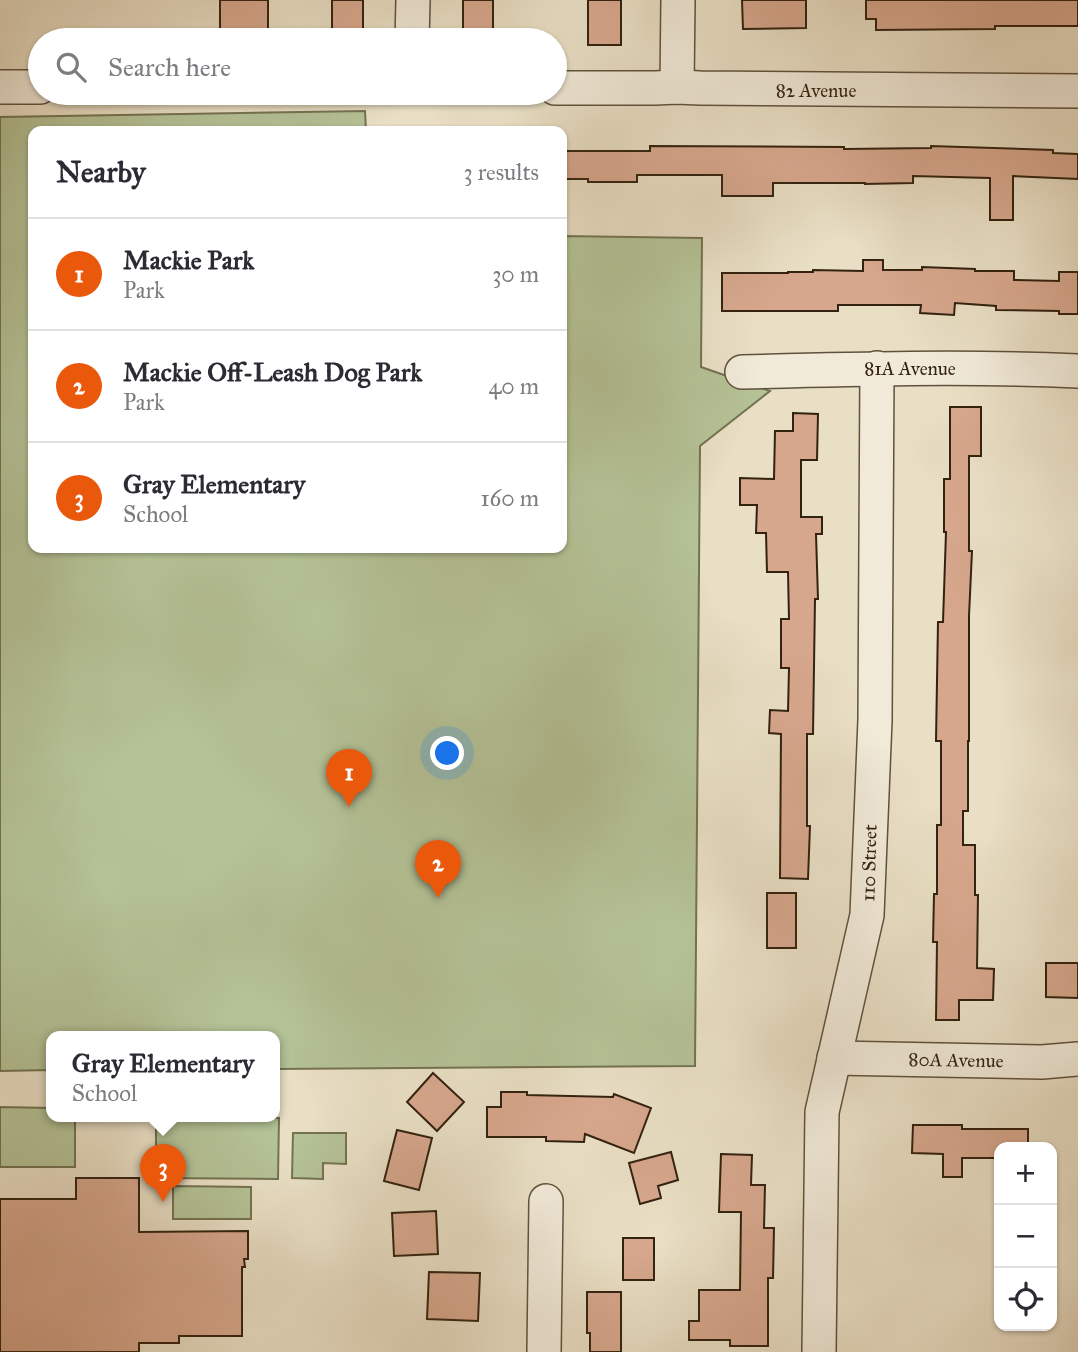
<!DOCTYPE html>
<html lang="en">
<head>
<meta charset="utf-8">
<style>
  body { margin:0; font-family:"IM FELL Great Primer",serif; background:#f2f2f3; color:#2b2b33 }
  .controls { position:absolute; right:21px; bottom:21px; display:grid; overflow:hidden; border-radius:14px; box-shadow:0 2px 5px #0004 }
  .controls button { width:63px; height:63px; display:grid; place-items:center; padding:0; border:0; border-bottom:2px solid #e1e1e2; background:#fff; color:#2b2b33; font:35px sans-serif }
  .you { position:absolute; left:448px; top:754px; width:24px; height:24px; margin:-18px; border:5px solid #fff; border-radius:50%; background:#1a73e8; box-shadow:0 0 0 10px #1a73e833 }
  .badge { display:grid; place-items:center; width:46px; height:46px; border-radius:50%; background:#ea580c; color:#fff; font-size:23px; font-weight:700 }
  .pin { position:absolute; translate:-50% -58px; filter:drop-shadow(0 2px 4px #0008) }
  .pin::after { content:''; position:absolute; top:37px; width:24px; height:21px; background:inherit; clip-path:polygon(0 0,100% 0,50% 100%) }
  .popup { position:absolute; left:46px; top:1031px; width:234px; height:91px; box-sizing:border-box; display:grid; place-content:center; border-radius:14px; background:#fff; filter:drop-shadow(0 2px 5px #0005); font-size:23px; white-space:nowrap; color:#7c7c81 }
  .popup b { font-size:26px; color:#2b2b33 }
  .popup::after { content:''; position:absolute; left:50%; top:100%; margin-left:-14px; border:14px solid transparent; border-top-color:#fff }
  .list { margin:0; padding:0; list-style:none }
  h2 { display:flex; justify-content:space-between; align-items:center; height:91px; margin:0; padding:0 28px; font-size:30px }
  h2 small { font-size:23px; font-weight:400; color:#7c7c81 }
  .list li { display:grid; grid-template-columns:46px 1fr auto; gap:21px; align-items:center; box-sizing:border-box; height:112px; padding:0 28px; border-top:2px solid #e1e1e2 }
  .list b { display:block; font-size:26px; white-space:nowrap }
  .list p { margin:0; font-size:23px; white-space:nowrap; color:#7c7c81 }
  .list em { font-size:23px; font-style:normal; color:#7c7c81 }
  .icon { flex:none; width:38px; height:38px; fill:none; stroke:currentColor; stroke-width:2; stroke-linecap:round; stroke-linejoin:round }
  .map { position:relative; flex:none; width:1078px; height:1352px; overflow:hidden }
  .search { position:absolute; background:#fff; box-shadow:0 2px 5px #0004; left:28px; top:28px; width:539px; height:77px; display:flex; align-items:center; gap:18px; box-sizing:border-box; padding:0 24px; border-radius:38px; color:#7c7c81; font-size:26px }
  .panel { position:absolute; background:#fff; box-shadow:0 2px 5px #0004; left:28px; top:126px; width:539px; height:427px; border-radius:14px }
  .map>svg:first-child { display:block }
</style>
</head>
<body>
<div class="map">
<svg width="1078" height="1352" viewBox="0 0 1078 1352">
  <rect width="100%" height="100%" fill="#e9dfc5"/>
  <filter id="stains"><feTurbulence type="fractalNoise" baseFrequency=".00286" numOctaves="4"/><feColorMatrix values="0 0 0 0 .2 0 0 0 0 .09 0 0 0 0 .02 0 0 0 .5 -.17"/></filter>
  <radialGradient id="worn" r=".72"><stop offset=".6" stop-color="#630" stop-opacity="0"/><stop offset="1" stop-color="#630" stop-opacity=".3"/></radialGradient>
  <g fill="#b4c296" stroke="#747252" stroke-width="2">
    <path d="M 365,111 L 366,131 L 33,131 L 33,548 L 562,548 L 562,236 L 702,238 L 701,367 L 770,391 L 700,446 L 695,1066 L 275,1069 L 275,1036 L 51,1036 L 51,1070 L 0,1071 L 0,117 Z"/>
    <path d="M 0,1107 L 51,1108 L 51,1116 L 75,1116 L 75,1167 L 0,1167 Z"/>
    <path d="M 156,1116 L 279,1118 L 278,1179 L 156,1178 Z"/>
    <path d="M 293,1133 L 346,1133 L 346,1164 L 323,1163 L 323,1179 L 292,1178 Z"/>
    <path d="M 173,1186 L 251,1187 L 251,1219 L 173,1219 Z"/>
  </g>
  <g fill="#d7a78d" stroke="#33220f" stroke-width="2">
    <rect x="220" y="0" width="48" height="31"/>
    <rect x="332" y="0" width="31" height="37"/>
    <rect x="463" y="0" width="30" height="40"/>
    <rect x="588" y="0" width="33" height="45"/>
    <path d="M 742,0 L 806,0 L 806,28 L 743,29 Z"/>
    <path d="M 866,0 L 1078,0 L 1078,26 L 995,26 L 995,29 L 876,30 L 876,19 L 866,19 Z"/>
    <path d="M 650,146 L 844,147 L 844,149 L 931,148 L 931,146 L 1053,150 L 1053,153 L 1078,154 L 1078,179 L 1013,176 L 1013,220 L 990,220 L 990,178 L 913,176 L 913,183 L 865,184 L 865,183 L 773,183 L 773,196 L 722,196 L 722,175 L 637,175 L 637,182 L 588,182 L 588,179 L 562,179 L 562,151 L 650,151 Z"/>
    <path d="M 863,260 L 883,260 L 883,270 L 922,270 L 922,267 L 975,269 L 975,271 L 1014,271 L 1014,280 L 1059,281 L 1059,272 L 1078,272 L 1078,314 L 1059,314 L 1059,311 L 996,310 L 996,306 L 955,303 L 954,315 L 920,313 L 921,305 L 838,305 L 838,311 L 722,311 L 722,273 L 788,273 L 788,272 L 813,272 L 813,270 L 863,271 Z"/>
    <path d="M 950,407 L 981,407 L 981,456 L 969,456 L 969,551 L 972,551 L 969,616 L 969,741 L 968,741 L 968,811 L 963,811 L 963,845 L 975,845 L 975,895 L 978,895 L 977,968 L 994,969 L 993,1000 L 959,1000 L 959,1020 L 936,1020 L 937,942 L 933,942 L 934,894 L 937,894 L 937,825 L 941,825 L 941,741 L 936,741 L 938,622 L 943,622 L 946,532 L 944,532 L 944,479 L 950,479 Z"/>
    <path d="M 793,413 L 818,414 L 817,460 L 801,460 L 801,517 L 822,517 L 822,534 L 816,534 L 818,599 L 815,599 L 813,734 L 807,734 L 807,826 L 810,826 L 808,879 L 780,878 L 781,734 L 769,733 L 770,710 L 788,711 L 789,668 L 781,668 L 781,619 L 789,619 L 788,572 L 767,572 L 766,533 L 756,533 L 757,505 L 740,505 L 740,478 L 774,479 L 775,431 L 793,431 Z"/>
    <rect x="767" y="893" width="29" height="55"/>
    <path d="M 1046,963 L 1078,963 L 1078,998 L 1046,997 Z"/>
    <path d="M 433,1073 L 464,1102 L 437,1131 L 407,1102 Z"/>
    <path d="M 501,1092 L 527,1092 L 527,1095 L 613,1097 L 614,1094 L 651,1108 L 634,1153 L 585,1134 L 584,1142 L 546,1141 L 546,1137 L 487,1137 L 487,1107 L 501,1107 Z"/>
    <path d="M 913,1125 L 962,1125 L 962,1129 L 1028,1129 L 1028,1147 L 999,1147 L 999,1158 L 962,1158 L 962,1177 L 943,1177 L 943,1154 L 912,1153 Z"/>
    <path d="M 397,1130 L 432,1138 L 419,1190 L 384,1181 Z"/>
    <path d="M 671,1152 L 678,1180 L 658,1186 L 661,1198 L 640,1204 L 629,1163 Z"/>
    <path d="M 721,1154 L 752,1155 L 751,1185 L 765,1185 L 764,1228 L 774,1228 L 773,1278 L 768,1278 L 768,1346 L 730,1346 L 730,1340 L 689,1340 L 689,1321 L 699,1321 L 699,1290 L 740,1290 L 741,1212 L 719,1212 Z"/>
    <path d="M 76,1178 L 139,1178 L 139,1232 L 248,1231 L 248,1259 L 244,1259 L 245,1267 L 242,1267 L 242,1336 L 179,1336 L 179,1343 L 139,1343 L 139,1352 L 0,1352 L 0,1199 L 76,1199 Z"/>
    <path d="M 436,1211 L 438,1254 L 394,1256 L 392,1213 Z"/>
    <rect x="623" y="1238" width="31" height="42"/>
    <path d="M 429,1272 L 480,1273 L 478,1321 L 427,1319 Z"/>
    <path d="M 587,1292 L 621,1292 L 621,1352 L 590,1352 L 590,1333 L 587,1333 Z"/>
  </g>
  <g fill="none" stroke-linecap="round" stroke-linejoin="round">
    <g stroke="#60513c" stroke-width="36">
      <g id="minor">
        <path d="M 412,40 L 413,0"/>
        <path d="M 0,87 L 40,87"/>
        <path d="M 677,87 L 678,0"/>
        <path d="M 555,88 L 655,88 L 677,87 L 700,88 L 1078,91"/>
        <path d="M 742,372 C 854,369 966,366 1078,371"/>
        <path d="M 834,1058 L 1042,1062 L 1078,1059"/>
        <path d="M 544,1352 L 546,1201"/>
        <path d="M 819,1352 L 822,1112 L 867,915 L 875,720 L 877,368"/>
      </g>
    </g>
    <use href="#minor" stroke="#f1ead9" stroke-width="33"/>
  </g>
  <g text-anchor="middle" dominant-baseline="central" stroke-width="6" stroke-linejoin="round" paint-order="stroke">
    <g font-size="19" fill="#33220f" stroke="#f1ead9">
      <text x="816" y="90">82 Avenue</text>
      <text x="910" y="368">81A Avenue</text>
      <text transform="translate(869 863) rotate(-88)">110 Street</text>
      <text transform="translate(956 1060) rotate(1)">80A Avenue</text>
    </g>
  </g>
  <rect width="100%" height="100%" filter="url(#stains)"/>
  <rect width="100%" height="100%" fill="url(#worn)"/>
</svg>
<div class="controls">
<button>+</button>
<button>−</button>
<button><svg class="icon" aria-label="locate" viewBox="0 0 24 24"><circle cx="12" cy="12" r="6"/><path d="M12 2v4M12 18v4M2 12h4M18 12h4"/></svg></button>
</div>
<div class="you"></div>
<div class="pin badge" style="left:349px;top:807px">1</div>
<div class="pin badge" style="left:438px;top:898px">2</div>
<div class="pin badge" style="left:163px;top:1202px">3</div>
<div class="popup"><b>Gray Elementary</b>School</div>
<div class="search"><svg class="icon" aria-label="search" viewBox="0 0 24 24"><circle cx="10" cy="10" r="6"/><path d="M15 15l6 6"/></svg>Search here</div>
<section class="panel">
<h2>Nearby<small>3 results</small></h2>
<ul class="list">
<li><span class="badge">1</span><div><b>Mackie Park</b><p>Park</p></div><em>30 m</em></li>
<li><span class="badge">2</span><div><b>Mackie Off-Leash Dog Park</b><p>Park</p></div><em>40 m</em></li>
<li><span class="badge">3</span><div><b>Gray Elementary</b><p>School</p></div><em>160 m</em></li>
</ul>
</section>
</div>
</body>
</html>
